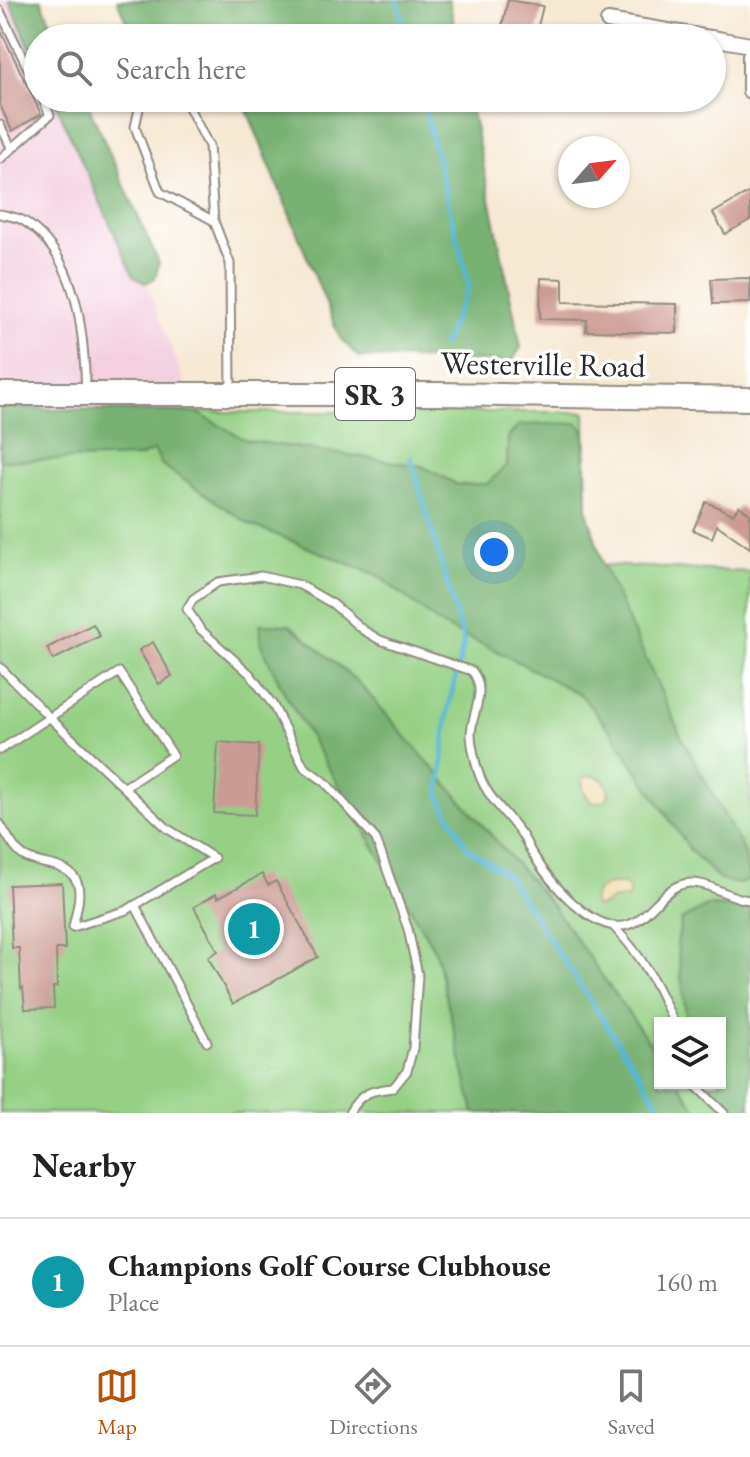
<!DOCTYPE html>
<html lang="en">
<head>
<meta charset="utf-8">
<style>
  body { margin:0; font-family:"EB Garamond",serif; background:#f2f2f2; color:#222 }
  .controls { position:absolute; right:24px; bottom:24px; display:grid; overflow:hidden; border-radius:0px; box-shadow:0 2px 6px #0004 }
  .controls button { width:72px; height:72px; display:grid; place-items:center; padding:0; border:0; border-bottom:2px solid #e0e0e0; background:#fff; color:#222; font:40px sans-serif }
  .compass { position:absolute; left:558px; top:136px; width:72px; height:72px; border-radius:50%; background:#fff; box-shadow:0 2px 6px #0004; rotate:62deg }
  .you { position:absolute; left:494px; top:552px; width:28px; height:28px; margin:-20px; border:6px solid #fff; border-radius:50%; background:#1a73e8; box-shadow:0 0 0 12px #1a73e833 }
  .badge { display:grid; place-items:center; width:52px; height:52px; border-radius:50%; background:#b45309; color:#fff; font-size:26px; font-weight:700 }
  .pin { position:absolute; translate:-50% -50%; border:4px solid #fff; box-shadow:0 2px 8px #0006 }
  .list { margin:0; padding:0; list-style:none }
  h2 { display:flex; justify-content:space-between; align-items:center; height:104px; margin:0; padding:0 32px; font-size:34px }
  h2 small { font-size:26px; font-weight:400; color:#767676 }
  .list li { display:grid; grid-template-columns:52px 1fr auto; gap:24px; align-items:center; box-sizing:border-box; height:128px; padding:0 32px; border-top:2px solid #e0e0e0 }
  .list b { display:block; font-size:30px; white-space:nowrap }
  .list p { margin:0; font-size:26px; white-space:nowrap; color:#767676 }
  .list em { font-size:26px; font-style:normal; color:#767676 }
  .icon { flex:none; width:44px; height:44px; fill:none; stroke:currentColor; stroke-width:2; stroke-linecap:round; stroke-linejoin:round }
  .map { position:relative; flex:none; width:750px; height:1113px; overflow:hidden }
  .search { position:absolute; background:#fff; box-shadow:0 2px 6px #0004; left:24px; right:24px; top:24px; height:88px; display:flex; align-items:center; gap:20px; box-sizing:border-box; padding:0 28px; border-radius:44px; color:#767676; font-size:30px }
  .sheet { height:232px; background:#fff }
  nav { display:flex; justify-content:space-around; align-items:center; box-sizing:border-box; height:112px; border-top:2px solid #e0e0e0; background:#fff; font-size:22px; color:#767676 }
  nav a { display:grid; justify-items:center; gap:4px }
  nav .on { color:#b45309 }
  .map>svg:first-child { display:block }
</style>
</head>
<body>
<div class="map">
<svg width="750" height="1113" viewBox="0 0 750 1113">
  <rect width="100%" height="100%" fill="#fff"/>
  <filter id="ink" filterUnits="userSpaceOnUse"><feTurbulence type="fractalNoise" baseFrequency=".0125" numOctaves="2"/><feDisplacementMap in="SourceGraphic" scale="16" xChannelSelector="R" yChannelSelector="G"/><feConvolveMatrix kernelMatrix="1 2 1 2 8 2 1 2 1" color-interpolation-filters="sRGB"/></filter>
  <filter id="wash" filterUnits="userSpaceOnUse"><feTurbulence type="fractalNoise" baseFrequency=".006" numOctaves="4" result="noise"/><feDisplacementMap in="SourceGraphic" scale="32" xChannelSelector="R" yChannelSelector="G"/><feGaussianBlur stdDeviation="1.8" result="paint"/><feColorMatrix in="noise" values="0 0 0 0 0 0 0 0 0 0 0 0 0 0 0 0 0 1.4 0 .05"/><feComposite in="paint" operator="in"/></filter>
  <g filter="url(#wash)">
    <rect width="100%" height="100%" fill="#f6e9d4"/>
    <path fill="#f3cfdf" d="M 0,0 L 9,0 L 38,65 L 38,98 L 53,98 L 134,276 L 146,283 L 196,412 L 0,408 Z"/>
    <path fill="#95d084" stroke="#607e58" stroke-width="2" fill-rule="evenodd" d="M 0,408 L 196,412 L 585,412 L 587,511 L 603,565 L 750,572 L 750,1113 L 0,1113 ZM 660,1023 L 720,1023 L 720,1083 L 660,1083 Z"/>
    <g fill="#78b272" stroke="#526e4e" stroke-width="2">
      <path d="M 9,0 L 41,0 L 58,38 L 38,38 L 38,65 Z"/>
      <path d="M 117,0 L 449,0 L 457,38 L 133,38 Z"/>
      <path d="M 53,98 L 85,98 L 159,263 L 155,278 L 146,283 L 134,277 Z"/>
      <path d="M 242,98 L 469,98 L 521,347 L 512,362 L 358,357 L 340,338 Z"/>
      <path d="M 0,408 L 196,412 L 246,440 L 422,466 L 458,485 L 487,484 L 507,465 L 508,437 L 519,425 L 578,423 L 584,431 L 587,511 L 603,565 L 683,740 L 745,853 L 749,880 L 739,884 L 720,880 L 690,850 L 611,731 L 581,695 L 497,651 L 441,625 L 377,575 L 249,524 L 162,465 L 154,450 L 140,457 L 0,461 Z"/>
      <path d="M 260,624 L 290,625 L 359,683 L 553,906 L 660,1058 L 660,1083 L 678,1083 L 699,1113 L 474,1113 L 435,951 L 284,692 L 261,645 Z"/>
      <path d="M 707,906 L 750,908 L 750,1113 L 725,1113 L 709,1083 L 720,1083 L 720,1023 L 687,1023 L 677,944 L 681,920 Z"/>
    </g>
    <g fill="#eeda9e" stroke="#8c8264" stroke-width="2">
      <path d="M 587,776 C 601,774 608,782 609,796 L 604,801 L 593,803 C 585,796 581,789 583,778 Z"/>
      <path d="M 623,884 L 630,890 L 628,898 L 614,899 L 599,907 L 593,904 C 593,886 608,883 623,884 Z"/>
    </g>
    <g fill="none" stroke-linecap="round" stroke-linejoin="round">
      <g stroke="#57b6d5" stroke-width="5">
        <path d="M 397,0 L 407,38"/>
        <path d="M 422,98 L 469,286 L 443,345"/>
        <path d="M 411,458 L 464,642 L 448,709 L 439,796 L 468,849 L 507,875 L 665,1113"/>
      </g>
    </g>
    <g id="blocks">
      <g fill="#cc9b93">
        <path d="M 508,0 L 543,6 L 536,34 L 502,26 Z"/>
        <path d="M 0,29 L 41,114 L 12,131 L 0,105 Z"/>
        <path d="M 750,192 L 750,220 L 725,234 L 713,213 Z"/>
        <path d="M 541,278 L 563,279 L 563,302 L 677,304 L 677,333 L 586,331 L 587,320 L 540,319 Z"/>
        <path d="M 750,278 L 750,303 L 713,304 L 711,279 Z"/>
        <path d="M 706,502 L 733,514 L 739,506 L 750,514 L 750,548 L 717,525 L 712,538 L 693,530 Z"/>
        <path d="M 93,624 L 100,636 L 53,660 L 47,648 Z"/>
        <path d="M 153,642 L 172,676 L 159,684 L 139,650 Z"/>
        <path d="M 218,742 L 259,745 L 255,815 L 214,813 Z"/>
        <path d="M 262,874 L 268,885 L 276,881 L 318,957 L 233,1004 L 208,957 L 218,951 L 194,907 L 216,894 L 218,898 Z"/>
        <path d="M 62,883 L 65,949 L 56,949 L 57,987 L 53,987 L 54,1008 L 25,1009 L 23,988 L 21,989 L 19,948 L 12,948 L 9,885 Z"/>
      </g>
    </g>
  </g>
  <g filter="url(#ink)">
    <use href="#blocks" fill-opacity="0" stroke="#908a80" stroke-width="2"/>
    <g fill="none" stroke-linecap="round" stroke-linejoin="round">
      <g stroke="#908a80" stroke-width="11">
        <g id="lane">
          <path d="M 0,11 L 38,89"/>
          <path d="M 150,98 L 141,100 L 135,127 L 160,192 L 214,221"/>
          <path d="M 184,98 L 209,146 L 214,221 L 230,263 L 231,391"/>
          <path d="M 0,125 L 12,149"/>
          <path d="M 0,159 L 50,115 L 42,98"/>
          <path d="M 0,214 C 8,216 17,217 24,221 C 79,257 84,334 86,392"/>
          <path d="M 0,667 L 50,718 L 168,829 L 214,858 L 127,910 L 73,927 C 79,898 89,874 52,865 C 42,863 30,861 22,855 C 13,849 6,833 0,824"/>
          <path d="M 0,750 L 119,672 L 173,755 L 125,787"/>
          <path d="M 135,905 L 207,1042"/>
          <path d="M 614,927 C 644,958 657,985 674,1023"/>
          <path d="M 693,1083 L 724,1113"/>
          <path d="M 349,1113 C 360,1093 371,1090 393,1088 L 407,1071 L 413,1048 L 418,975 L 408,929 L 376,839 L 325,782 L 304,767 L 273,705 L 250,674 L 200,629 L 187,609 L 193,599 L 218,582 L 261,576 L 300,585 L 333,604 L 363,630 L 380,640 L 472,671 C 488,691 472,711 471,734 C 471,744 474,755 476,764 C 483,795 505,811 522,835 C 527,842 529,850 534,856 C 550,882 584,922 615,926 C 643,930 657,893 680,885 C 703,876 727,899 750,900"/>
        </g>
      </g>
      <g stroke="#908a80" stroke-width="18">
        <g id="street">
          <path d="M 608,21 L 710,38"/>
          <path d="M 712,38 L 750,45"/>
          <path d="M 750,56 L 750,91"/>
        </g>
      </g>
      <g stroke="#908a80" stroke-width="26">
        <path id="primary" d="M 0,394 L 439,394 L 750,399"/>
      </g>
      <use href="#lane" stroke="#fff" stroke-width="7"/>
      <use href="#street" stroke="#fff" stroke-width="14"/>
      <use href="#primary" stroke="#fff" stroke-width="22"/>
    </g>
  </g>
  <g text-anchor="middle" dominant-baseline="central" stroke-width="7" stroke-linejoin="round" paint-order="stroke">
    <rect fill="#fff" stroke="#6b6b6b" stroke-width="2" x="335" y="368" width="80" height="52" rx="6"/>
    <g font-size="30" font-weight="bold" fill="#2b2b2b">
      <text x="375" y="394">SR 3</text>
    </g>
    <g font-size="32" fill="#2b2b2b" stroke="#fff">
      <text transform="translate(543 364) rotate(1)">Westerville Road</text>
    </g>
  </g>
</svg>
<div class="controls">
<button><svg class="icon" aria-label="layers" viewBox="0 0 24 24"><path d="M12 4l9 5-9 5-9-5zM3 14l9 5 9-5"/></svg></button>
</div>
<svg class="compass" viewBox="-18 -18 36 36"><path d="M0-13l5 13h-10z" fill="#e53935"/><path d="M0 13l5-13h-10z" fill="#767676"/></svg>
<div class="you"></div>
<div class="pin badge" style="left:254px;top:929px;background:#0f9aa8">1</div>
<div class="search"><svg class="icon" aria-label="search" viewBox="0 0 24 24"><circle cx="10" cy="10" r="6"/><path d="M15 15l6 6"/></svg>Search here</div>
</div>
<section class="sheet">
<h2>Nearby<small></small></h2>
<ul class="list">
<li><span class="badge" style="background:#0f9aa8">1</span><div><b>Champions Golf Course Clubhouse</b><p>Place</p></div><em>160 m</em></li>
</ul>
</section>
<nav>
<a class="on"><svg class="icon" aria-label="map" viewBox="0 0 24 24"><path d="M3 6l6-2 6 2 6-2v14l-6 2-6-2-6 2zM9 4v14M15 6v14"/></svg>Map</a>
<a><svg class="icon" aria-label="directions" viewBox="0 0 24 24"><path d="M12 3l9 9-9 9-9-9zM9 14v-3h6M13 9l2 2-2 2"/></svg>Directions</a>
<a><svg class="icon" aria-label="saved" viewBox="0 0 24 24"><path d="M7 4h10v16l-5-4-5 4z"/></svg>Saved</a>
</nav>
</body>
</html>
